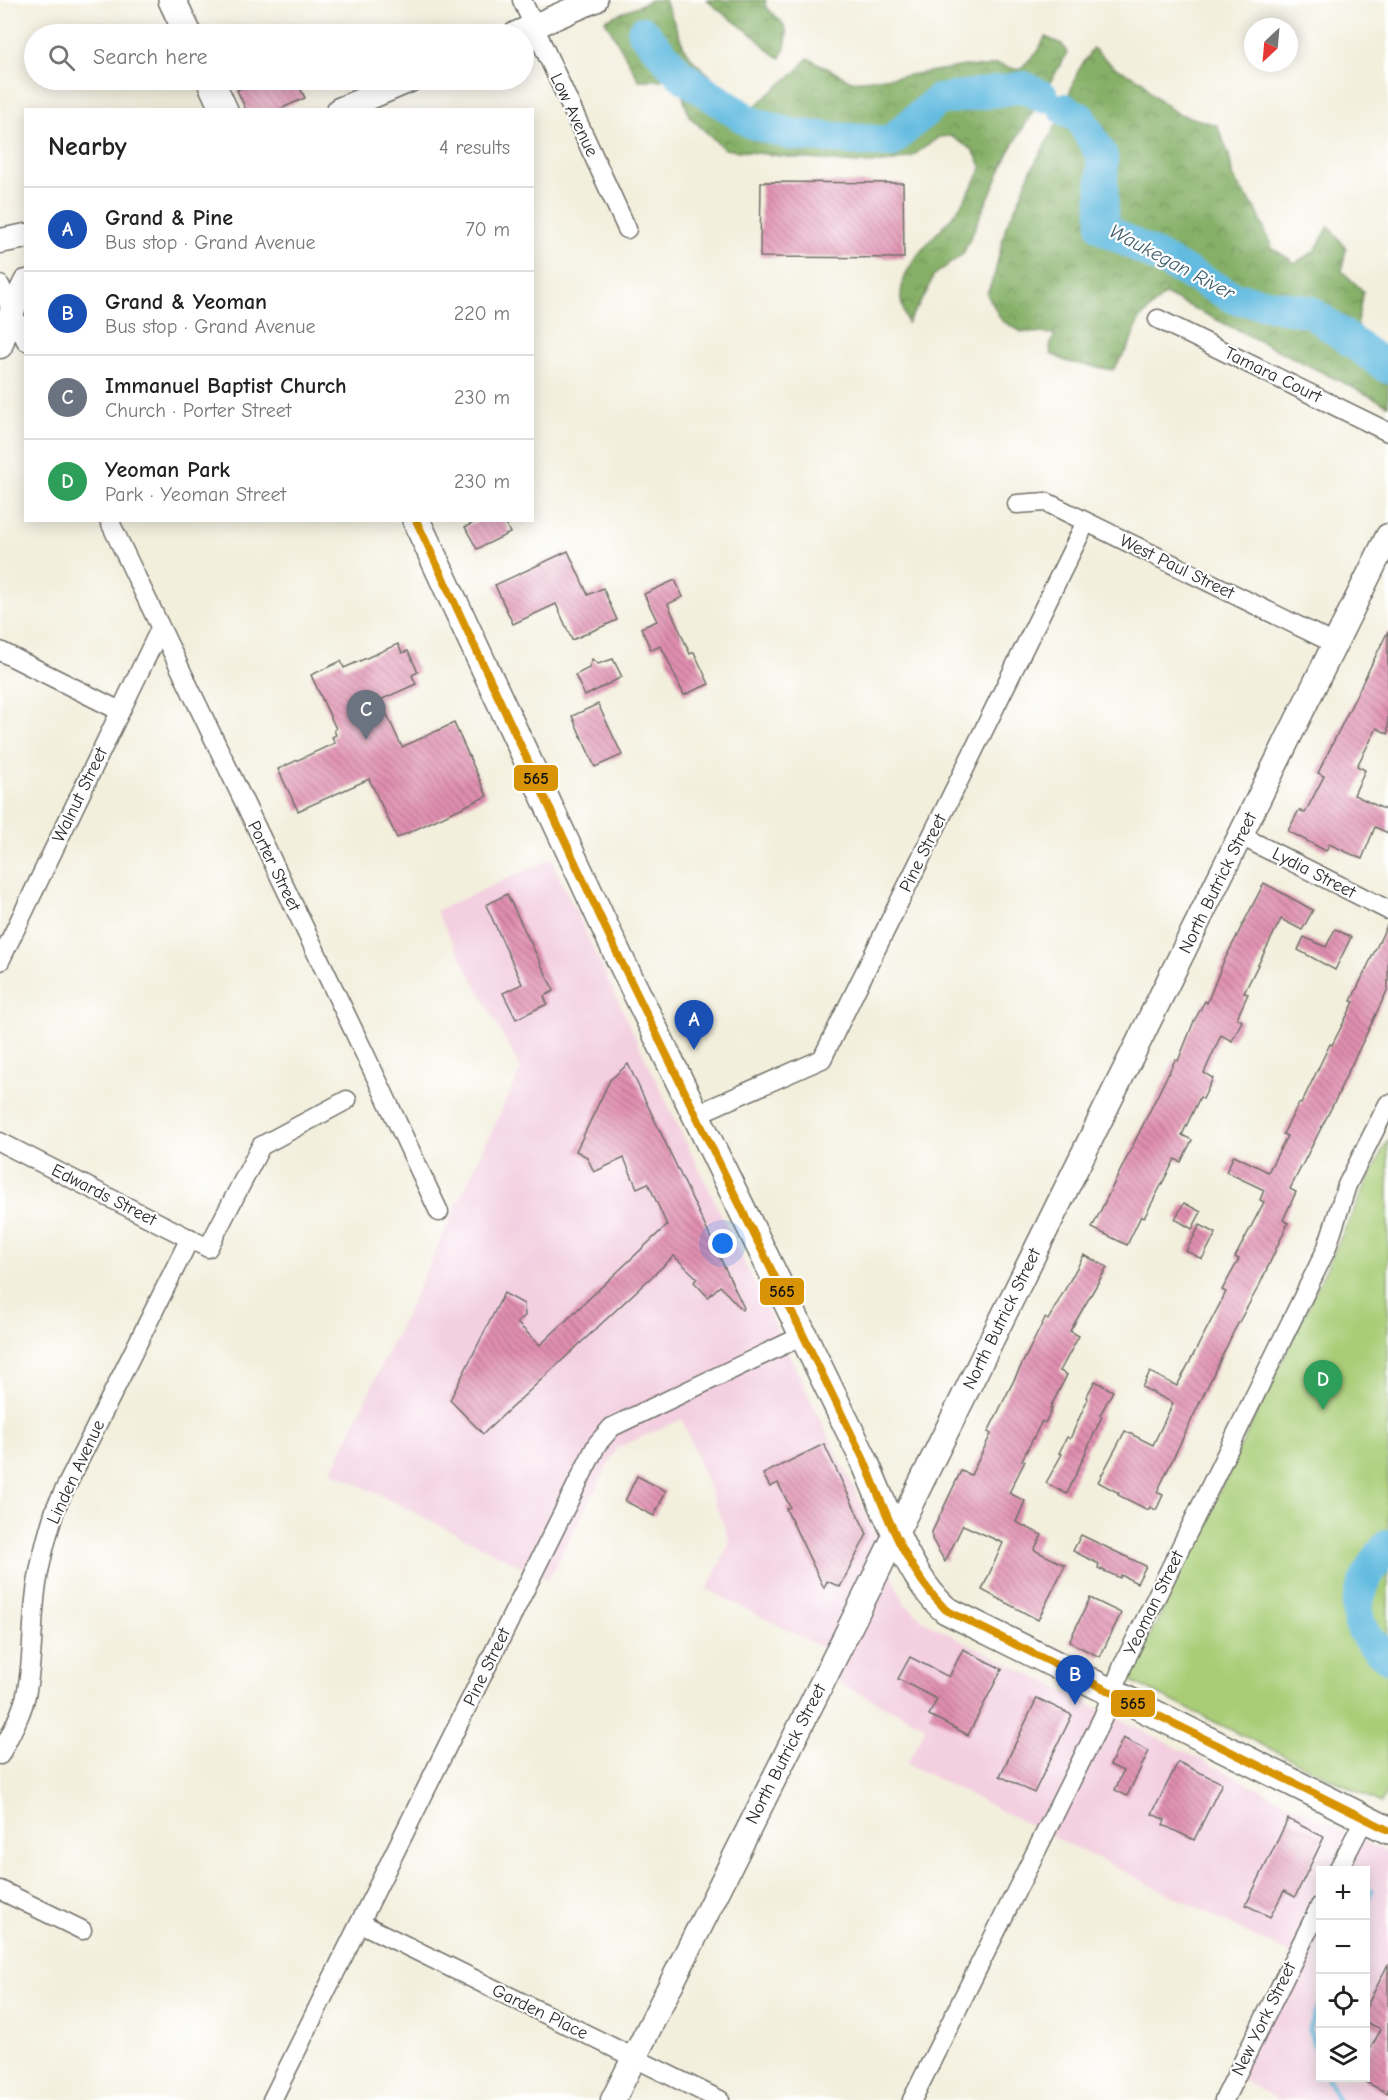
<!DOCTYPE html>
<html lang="en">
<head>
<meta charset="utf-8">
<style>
  body { margin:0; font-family:"Comic Neue",sans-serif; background:#f2f2f2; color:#222 }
  .controls { position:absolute; right:18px; bottom:18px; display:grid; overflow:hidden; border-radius:0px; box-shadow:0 3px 15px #0003 }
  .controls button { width:54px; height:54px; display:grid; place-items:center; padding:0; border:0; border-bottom:2px solid #e0e0e0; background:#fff; color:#222; font:30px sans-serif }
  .compass { position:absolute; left:1244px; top:18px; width:54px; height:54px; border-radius:50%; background:#fff; box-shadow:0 3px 15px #0003; rotate:206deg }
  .you { position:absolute; left:723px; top:1244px; width:21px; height:21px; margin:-15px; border:4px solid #fff; border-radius:50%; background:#1a73e8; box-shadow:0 0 0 9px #1a73e833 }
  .badge { display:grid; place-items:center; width:39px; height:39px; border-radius:50%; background:#0b8043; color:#fff; font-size:20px; font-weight:700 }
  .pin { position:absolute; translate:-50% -50px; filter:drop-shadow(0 2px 3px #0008) }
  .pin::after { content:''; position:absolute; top:32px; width:21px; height:18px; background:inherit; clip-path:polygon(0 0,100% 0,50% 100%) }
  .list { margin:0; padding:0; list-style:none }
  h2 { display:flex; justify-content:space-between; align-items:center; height:78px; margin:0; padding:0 24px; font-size:26px }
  h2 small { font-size:20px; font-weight:400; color:#767676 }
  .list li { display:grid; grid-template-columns:39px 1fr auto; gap:18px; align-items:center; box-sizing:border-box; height:84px; padding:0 24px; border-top:2px solid #e0e0e0 }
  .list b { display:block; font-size:22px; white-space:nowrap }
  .list p { margin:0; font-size:20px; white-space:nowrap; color:#767676 }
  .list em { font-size:20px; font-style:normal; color:#767676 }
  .icon { flex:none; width:33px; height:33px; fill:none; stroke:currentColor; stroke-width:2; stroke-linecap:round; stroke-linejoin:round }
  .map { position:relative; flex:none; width:1388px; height:2100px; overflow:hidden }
  .search { position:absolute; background:#fff; box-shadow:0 3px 15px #0003; left:24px; top:24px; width:510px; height:66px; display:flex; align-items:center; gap:15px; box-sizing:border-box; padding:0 21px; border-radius:33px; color:#767676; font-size:22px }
  .panel { position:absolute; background:#fff; box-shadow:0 3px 15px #0003; left:24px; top:108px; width:510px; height:414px; border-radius:0px }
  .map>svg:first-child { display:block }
</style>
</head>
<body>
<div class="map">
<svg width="1388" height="2100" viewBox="0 0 1388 2100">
  <defs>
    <pattern id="forest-crowns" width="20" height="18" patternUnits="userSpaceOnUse" patternTransform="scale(1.5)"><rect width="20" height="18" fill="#86b068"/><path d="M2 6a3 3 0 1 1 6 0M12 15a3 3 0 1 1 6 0" fill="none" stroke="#6e8f56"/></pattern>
    <pattern id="building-back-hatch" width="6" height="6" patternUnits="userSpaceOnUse" patternTransform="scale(1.5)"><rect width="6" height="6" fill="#e08eaf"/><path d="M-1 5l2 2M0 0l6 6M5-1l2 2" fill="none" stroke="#b6748f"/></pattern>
  </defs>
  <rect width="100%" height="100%" fill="#fff"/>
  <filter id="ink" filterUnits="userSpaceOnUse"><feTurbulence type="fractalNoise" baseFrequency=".0167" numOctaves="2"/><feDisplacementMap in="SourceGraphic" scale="12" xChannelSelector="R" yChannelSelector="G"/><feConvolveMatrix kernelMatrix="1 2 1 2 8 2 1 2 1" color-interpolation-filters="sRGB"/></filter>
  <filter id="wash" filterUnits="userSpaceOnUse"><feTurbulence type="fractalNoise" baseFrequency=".008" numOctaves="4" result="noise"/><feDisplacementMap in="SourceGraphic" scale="24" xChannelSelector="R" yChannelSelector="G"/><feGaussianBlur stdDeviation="1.35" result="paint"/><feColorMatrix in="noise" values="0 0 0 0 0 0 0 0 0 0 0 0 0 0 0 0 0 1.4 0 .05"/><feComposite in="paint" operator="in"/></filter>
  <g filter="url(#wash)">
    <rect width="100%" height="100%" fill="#f3efdd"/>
    <path fill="#f3cfe0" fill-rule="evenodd" d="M 551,859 L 637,1041 L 867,1516 L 905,1604 L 927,1623 L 1388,1853 L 1388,2100 L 1280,2100 L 1235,2077 L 1294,1956 L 907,1764 L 926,1726 L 838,1683 L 823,1648 L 707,1589 L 730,1542 L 682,1419 L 617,1448 L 548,1580 L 332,1471 L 521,1069 L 436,911 ZM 1320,1870 L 1366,1870 L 1366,2078 L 1320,2078 Z"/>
    <g fill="url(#forest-crowns)" stroke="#586e4a" stroke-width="1.5">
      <path d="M 651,0 L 665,0 L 685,50 L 695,62 L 749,111 L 799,69 L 808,58 L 851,81 L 904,76 L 965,66 L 985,67 L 997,64 L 1019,70 L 1038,51 L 1045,37 L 1062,44 L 1067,53 L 1009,152 L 963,254 L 933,276 L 927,292 L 907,323 C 905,314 900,304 901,295 C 902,264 931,241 950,219 C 963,204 973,186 982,168 L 973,150 L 951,136 L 939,137 L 911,157 L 885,163 L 858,163 L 797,158 L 724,149 L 689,116 L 677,77 L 659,80 L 639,80 L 605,20 Z"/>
      <path d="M 707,0 L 766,0 L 765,6 C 786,26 793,28 781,58 C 768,53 761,41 750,33 C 736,22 720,13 707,0 Z"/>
      <path d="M 1093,48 L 1114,67 L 1143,81 L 1150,92 L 1176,113 L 1217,125 L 1229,155 L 1233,178 L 1256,209 L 1272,248 L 1295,263 L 1315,251 L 1329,226 L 1346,248 L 1342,271 L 1363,291 L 1357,323 L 1364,341 L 1388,355 L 1388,405 L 1165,294 L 1139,320 L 1129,346 L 1113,370 L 1068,362 L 1051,354 L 1050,346 L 1055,334 L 1022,332 L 1002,321 L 987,294 L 995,273 L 1006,226 L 1020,198 L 1029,174 L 1059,120 L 1078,71 Z"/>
    </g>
    <path fill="#a9cd77" stroke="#6a7c51" stroke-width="1.5" d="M 1388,1139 L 1388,1789 L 1381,1803 L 1129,1680 Z"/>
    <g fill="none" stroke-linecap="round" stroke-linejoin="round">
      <g stroke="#63bbe0" stroke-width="5">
        <path d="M 1366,1905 L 1372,1890"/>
        <path d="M 1320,2005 L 1309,2030 L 1320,2058"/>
        <path d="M 1328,2078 L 1337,2100"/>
      </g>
      <g stroke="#63bbe0" stroke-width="32">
        <path d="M 643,32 L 681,75 L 752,123 L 794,135 L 890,142 L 938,100 L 1024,87 L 1043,97"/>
        <path d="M 1064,109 L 1080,118 L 1102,156 L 1103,228 L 1235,298 L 1311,312 L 1388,368"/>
        <path d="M 1388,1545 C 1379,1554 1373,1566 1367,1577 C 1349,1613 1357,1633 1388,1657"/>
      </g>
    </g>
    <g id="blocks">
      <g fill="url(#building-back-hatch)">
        <path d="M 260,80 L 296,80 L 305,98 L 278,110 L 246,110 L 237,90 Z"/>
        <path d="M 761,182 L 903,183 L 904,258 L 760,257 Z"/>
        <path d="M 479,520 L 504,520 L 510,533 L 477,549 L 465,527 Z"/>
        <path d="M 568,551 L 588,595 L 603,588 L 617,620 L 572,640 L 556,604 L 513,624 L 495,585 Z"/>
        <path d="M 675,580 L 683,597 L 668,604 L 690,654 L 694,652 L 709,684 L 684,695 L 661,646 L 651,650 L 641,628 L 657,621 L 644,594 Z"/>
        <path d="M 1388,631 L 1388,734 L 1377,728 L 1357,766 L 1365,770 L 1354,795 L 1388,811 L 1388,833 L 1375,827 L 1362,859 L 1329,844 L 1326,851 L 1288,831 L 1299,810 L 1305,813 L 1324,776 L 1318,773 Z"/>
        <path d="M 398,644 L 402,653 L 408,651 L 418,672 L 412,675 L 416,684 L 380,700 L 402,747 L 454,723 L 487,796 L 397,838 L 369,779 L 298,811 L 278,769 L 335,743 L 332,737 L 336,735 L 334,730 L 336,729 L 311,675 L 341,661 L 344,668 Z"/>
        <path d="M 592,659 L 598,664 L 613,659 L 622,677 L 585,696 L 575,675 L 589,668 Z"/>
        <path d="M 598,704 L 622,755 L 595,767 L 572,716 Z"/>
        <path d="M 1264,883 L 1313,910 L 1302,930 L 1281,919 L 1244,993 L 1248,994 L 1237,1018 L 1242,1021 L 1232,1041 L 1221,1035 L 1204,1073 L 1213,1078 L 1203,1099 L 1200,1097 L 1182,1135 L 1192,1140 L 1181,1162 L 1175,1159 L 1144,1218 L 1141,1216 L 1127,1245 L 1092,1228 L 1175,1060 L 1178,1061 L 1194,1021 L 1205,1001 L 1207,1003 L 1223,963 Z"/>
        <path d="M 507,894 L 554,991 L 544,996 L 547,1004 L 516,1019 L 503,993 L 522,984 L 486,905 Z"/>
        <path d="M 1388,923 L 1388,989 L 1339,1091 L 1340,1091 L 1290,1189 L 1296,1192 L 1283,1220 L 1288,1223 L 1260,1284 L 1234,1331 L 1158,1490 L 1157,1492 L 1163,1495 L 1156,1510 L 1150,1507 L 1148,1510 L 1118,1495 L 1119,1493 L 1098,1482 L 1125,1431 L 1153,1445 L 1173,1403 L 1142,1387 L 1150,1372 L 1177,1386 L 1226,1292 L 1222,1290 L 1239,1259 L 1235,1257 L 1264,1202 L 1260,1200 L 1264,1190 L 1226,1172 L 1234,1155 L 1268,1172 L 1287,1136 L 1283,1134 L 1299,1103 L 1301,1104 L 1330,1044 L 1332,1045 L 1354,1002 L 1351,1001 Z"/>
        <path d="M 1335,929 L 1351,937 L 1335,970 L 1298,950 L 1304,937 L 1326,947 Z"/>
        <path d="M 628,1064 L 744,1308 L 742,1310 L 720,1286 L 708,1297 L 694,1282 L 697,1278 L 674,1256 L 483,1434 L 450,1400 L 504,1293 L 524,1304 L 525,1316 L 517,1323 L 540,1345 L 667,1225 L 648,1183 L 637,1188 L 624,1158 L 594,1172 L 587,1157 L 576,1151 L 610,1080 Z"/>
        <path d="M 1184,1203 L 1201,1212 L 1192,1229 L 1175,1219 Z"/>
        <path d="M 1200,1225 L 1216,1233 L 1202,1259 L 1186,1251 Z"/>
        <path d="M 1084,1255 L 1107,1267 L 1070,1331 L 1079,1336 L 1060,1371 L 1067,1375 L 1050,1408 L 1052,1409 L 1045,1423 L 1042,1421 L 1022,1460 L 1025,1461 L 1009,1493 L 1025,1501 L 1016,1522 L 1042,1535 L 1034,1550 L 1065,1565 L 1038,1620 L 982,1590 L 1003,1543 L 963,1525 L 945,1562 L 932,1539 L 932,1532 L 961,1471 L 971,1475 L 991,1434 L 988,1432 L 1045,1318 L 1048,1320 Z"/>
        <path d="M 1095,1381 L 1113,1391 L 1100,1415 L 1102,1416 L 1067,1494 L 1046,1483 L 1062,1454 L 1059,1453 L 1067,1437 L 1070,1439 L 1088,1398 L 1086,1397 Z"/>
        <path d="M 824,1444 L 867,1534 L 840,1587 L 827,1581 L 824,1588 L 786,1509 L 790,1507 L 778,1483 L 770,1487 L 763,1474 Z"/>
        <path d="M 637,1476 L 666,1491 L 654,1516 L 625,1501 Z"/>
        <path d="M 1081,1535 L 1146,1566 L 1137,1583 L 1121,1575 L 1120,1578 L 1098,1568 L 1099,1564 L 1073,1551 Z"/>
        <path d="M 1090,1598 L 1121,1613 L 1100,1657 L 1069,1642 Z"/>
        <path d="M 963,1649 L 1002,1669 L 968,1735 L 929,1715 L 937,1699 L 898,1679 L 910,1657 L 949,1677 Z"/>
        <path d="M 1037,1698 L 1072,1715 L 1034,1793 L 1000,1776 Z"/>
        <path d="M 1123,1738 L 1149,1751 L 1127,1796 L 1115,1790 L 1123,1771 L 1110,1765 Z"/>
        <path d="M 1178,1762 L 1222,1783 L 1194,1840 L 1163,1825 L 1165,1820 L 1152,1814 Z"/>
        <path d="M 1288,1819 L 1324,1837 L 1295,1897 L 1284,1891 L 1270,1917 L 1246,1905 Z"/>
        <path d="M 1388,1964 L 1388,2093 L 1365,2082 L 1365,2059 L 1381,2029 L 1365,2022 L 1365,2010 Z"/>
      </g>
    </g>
  </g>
  <g filter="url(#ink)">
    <use href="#blocks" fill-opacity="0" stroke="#717069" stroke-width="1.5"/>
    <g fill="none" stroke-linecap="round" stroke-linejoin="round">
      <g stroke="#717069" stroke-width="21">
        <g id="minor">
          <path d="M 522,0 L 627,229"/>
          <path d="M 0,285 L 26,341"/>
          <path d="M 1158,319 L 1388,432"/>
          <path d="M 1017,504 L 1046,502 L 1335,644"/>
          <path d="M 109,520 L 383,1092 L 439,1212"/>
          <path d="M 0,651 L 120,711"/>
          <path d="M 1241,836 L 1388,910"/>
          <path d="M 0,961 L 160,629"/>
          <path d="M 695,1115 L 822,1059 L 1086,522"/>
          <path d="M 0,1142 L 208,1248 L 261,1146 L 347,1100"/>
          <path d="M 0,1755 C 10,1735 21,1716 26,1695 C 34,1658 31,1621 37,1584 C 41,1557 48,1532 56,1507 L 190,1238"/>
          <path d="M 1338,1870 L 1365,1818"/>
          <path d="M 0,1890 L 82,1930"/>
          <path d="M 360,1923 L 720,2100"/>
          <path d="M 272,2100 L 597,1444 L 612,1427 L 802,1336"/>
          <path d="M 912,2100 L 1103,1717 L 1123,1665 L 1326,1250 L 1347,1185 L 1388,1104"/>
          <path d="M 1224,2100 L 1320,1906"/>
        </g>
      </g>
      <g stroke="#717069" stroke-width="27">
        <g id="tertiary">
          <path d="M 516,34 L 595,0"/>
          <path d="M 339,110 L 410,80"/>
          <path d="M 0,241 L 26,236"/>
          <path d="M 0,346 L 12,311 L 26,282"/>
          <path d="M 613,2100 L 847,1633 L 1388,536"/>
        </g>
      </g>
      <g stroke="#717069" stroke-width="30">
        <g id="secondary">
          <path d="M 172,0 L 188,34"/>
          <path d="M 210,80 L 224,110"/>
          <path d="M 416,520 L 618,955 L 864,1460 C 883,1504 910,1580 946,1610 L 1388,1830"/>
        </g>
      </g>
      <use href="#minor" stroke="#fff" stroke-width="18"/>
      <use href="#tertiary" stroke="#fff" stroke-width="24"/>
      <use href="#secondary" stroke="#fff" stroke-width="27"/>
      <g stroke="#fff" stroke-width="12">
        <path id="bus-1" d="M 416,520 L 618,955 L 864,1460 C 886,1513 905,1569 946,1610 L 1388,1830"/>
      </g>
      <use href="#bus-1" stroke="#d89406" stroke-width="8"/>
    </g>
  </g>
  <g text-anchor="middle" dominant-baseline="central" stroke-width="4.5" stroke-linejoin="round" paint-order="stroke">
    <g font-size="18" fill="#2b2b2b" stroke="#fff">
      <text transform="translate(574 115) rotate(65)">Low Avenue</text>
      <text transform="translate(1273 375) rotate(26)">Tamara Court</text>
      <text transform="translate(1177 567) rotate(26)">West Paul Street</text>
      <text transform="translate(80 795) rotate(-64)">Walnut Street</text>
      <text transform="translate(923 853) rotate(-64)">Pine Street</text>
      <text transform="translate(274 866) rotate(64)">Porter Street</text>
      <text transform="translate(1314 873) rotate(27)">Lydia Street</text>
      <text transform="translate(1218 883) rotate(-64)">North Butrick Street</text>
      <text transform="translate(104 1195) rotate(27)">Edwards Street</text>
      <text transform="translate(1002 1319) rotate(-64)">North Butrick Street</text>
      <text transform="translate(76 1472) rotate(-65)">Linden Avenue</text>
      <text transform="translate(1154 1603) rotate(-64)">Yeoman Street</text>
      <text transform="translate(487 1667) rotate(-64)">Pine Street</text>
      <text transform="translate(786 1754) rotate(-63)">North Butrick Street</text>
      <text transform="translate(540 2012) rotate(26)">Garden Place</text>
      <text transform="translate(1264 2019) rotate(-64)">New York Street</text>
    </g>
    <g font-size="20" font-style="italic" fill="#3f5d6a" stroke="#fff">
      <text transform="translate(1172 262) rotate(28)">Waukegan River</text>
    </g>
  </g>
  <g stroke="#fff" stroke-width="2">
    <rect x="513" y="764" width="46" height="28" rx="6" fill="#d89406"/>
    <rect x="759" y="1277" width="46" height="29" rx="6" fill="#d89406"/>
    <rect x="1110" y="1689" width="46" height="29" rx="6" fill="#d89406"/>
  </g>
  <g font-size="16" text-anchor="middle" font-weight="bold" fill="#111">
    <text x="536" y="784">565</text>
    <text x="782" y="1297">565</text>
    <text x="1133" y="1709">565</text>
  </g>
</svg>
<div class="controls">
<button>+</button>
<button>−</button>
<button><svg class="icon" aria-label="locate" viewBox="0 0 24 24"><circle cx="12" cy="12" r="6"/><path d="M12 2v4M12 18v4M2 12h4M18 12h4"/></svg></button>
<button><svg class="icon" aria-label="layers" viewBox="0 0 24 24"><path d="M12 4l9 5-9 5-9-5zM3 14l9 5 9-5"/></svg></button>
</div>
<svg class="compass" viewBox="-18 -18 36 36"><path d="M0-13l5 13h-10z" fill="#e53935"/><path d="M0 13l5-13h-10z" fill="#767676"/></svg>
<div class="you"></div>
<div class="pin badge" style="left:694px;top:1050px;background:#1a4fb4">A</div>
<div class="pin badge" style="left:1075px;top:1705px;background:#1a4fb4">B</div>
<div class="pin badge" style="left:366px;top:740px;background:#6b7280">C</div>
<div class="pin badge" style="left:1323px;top:1410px;background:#2e9e5b">D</div>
<div class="search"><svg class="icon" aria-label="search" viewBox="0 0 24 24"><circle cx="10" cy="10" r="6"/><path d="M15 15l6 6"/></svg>Search here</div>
<section class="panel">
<h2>Nearby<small>4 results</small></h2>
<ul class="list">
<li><span class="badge" style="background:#1a4fb4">A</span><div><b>Grand &amp; Pine</b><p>Bus stop · Grand Avenue</p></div><em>70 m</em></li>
<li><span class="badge" style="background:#1a4fb4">B</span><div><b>Grand &amp; Yeoman</b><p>Bus stop · Grand Avenue</p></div><em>220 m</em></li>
<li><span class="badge" style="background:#6b7280">C</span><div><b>Immanuel Baptist Church</b><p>Church · Porter Street</p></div><em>230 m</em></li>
<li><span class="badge" style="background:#2e9e5b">D</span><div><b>Yeoman Park</b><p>Park · Yeoman Street</p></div><em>230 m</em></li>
</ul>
</section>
</div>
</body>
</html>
